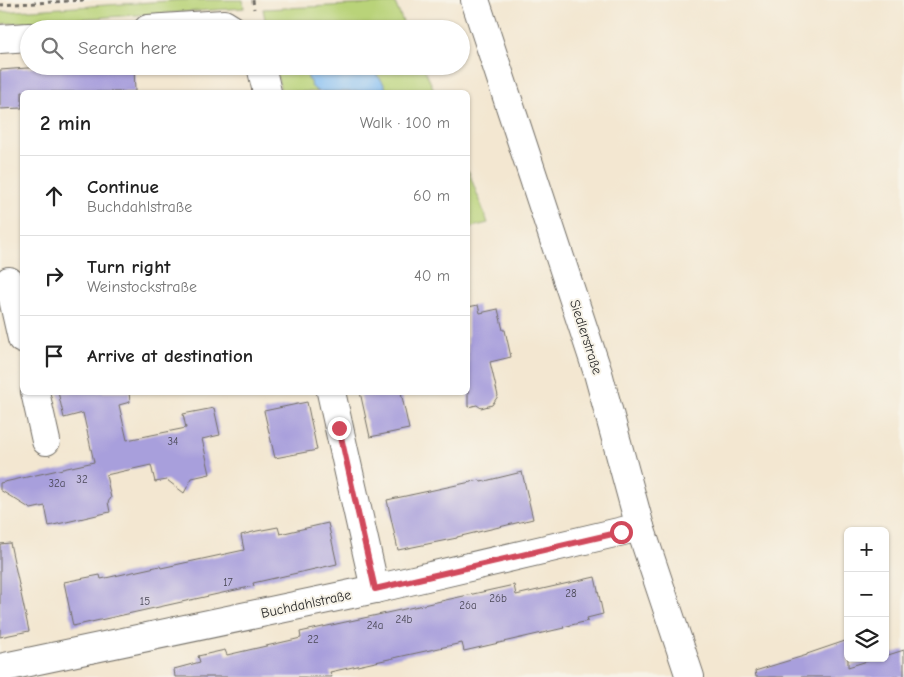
<!DOCTYPE html>
<html lang="en">
<head>
<meta charset="utf-8">
<style>
  body { margin:0; font-family:"Comic Neue",sans-serif; background:#f6f6f6; color:#222 }
  .controls { position:absolute; right:15px; bottom:15px; display:grid; overflow:hidden; border-radius:8px; box-shadow:0 1px 4px #0004 }
  .controls button { width:45px; height:45px; display:grid; place-items:center; padding:0; border:0; border-bottom:1px solid #e0e0e0; background:#fff; color:#222; font:25px sans-serif }
  .stop { position:absolute; width:15px; height:15px; margin:-11px; border:4px solid #d1495b; border-radius:50%; background:#fff }
  .stop.end { background:#d1495b; border-color:#fff; box-shadow:0 1px 5px #0008 }
  .list { margin:0; padding:0; list-style:none }
  h2 { display:flex; justify-content:space-between; align-items:center; height:65px; margin:0; padding:0 20px; font-size:21px }
  h2 small { font-size:16px; font-weight:400; color:#767676 }
  .list li { display:grid; grid-template-columns:32px 1fr auto; gap:15px; align-items:center; box-sizing:border-box; height:80px; padding:0 20px; border-top:1px solid #e0e0e0 }
  .list b { display:block; font-size:19px; white-space:nowrap }
  .list p { margin:0; font-size:16px; white-space:nowrap; color:#767676 }
  .list em { font-size:16px; font-style:normal; color:#767676 }
  .icon { flex:none; width:28px; height:28px; fill:none; stroke:currentColor; stroke-width:2; stroke-linecap:round; stroke-linejoin:round }
  .map { position:relative; flex:none; width:904px; height:677px; overflow:hidden }
  .search { position:absolute; background:#fff; box-shadow:0 1px 4px #0004; left:20px; top:20px; width:450px; height:55px; display:flex; align-items:center; gap:12px; box-sizing:border-box; padding:0 18px; border-radius:28px; color:#767676; font-size:19px }
  .panel { position:absolute; background:#fff; box-shadow:0 1px 4px #0004; left:20px; top:90px; width:450px; height:305px; border-radius:8px }
  .map>svg:first-child { display:block }
</style>
</head>
<body>
<div class="map">
<svg width="904" height="677" viewBox="0 0 904 677">
  <rect width="100%" height="100%" fill="#f7f3e8"/>
  <filter id="ink" filterUnits="userSpaceOnUse"><feTurbulence type="fractalNoise" baseFrequency=".02" numOctaves="2"/><feDisplacementMap in="SourceGraphic" scale="10" xChannelSelector="R" yChannelSelector="G"/><feConvolveMatrix kernelMatrix="1 2 1 2 8 2 1 2 1" color-interpolation-filters="sRGB"/></filter>
  <filter id="wash" filterUnits="userSpaceOnUse"><feTurbulence type="fractalNoise" baseFrequency=".0096" numOctaves="4" result="noise"/><feDisplacementMap in="SourceGraphic" scale="20" xChannelSelector="R" yChannelSelector="G"/><feGaussianBlur stdDeviation="1.12" result="paint"/><feColorMatrix in="noise" values="0 0 0 0 0 0 0 0 0 0 0 0 0 0 0 0 0 1.4 0 .05"/><feComposite in="paint" operator="in"/></filter>
  <g filter="url(#wash)">
    <rect width="100%" height="100%" fill="#f3e7d1"/>
    <g fill="#b9d379" stroke="#727f52">
      <path d="M 183,0 L 243,0 L 244,8 L 0,24 L 0,12 Z"/>
      <path d="M 395,3 L 406,29 L 267,29 L 263,9 Z"/>
      <path d="M 275,66 L 303,66 L 312,87 L 318,92 L 281,92 Z"/>
      <path d="M 369,66 L 423,66 L 435,92 L 388,92 L 382,81 Z"/>
      <path d="M 468,170 L 488,223 L 468,228 Z"/>
    </g>
    <path fill="#82bdf4" stroke="#567490" d="M 303,66 L 369,66 L 382,81 L 388,92 L 318,92 L 312,87 Z"/>
    <g id="blocks">
      <g fill="#a89fdc">
        <path d="M 55,66 L 134,66 L 135,92 L 22,92 L 22,108 L 0,109 L 0,70 Z"/>
        <path d="M 478,305 L 480,313 L 498,309 L 503,330 L 505,330 L 511,357 L 490,362 L 498,396 L 492,405 L 481,408 L 477,405 L 468,407 L 468,307 Z"/>
        <path d="M 58,392 L 129,392 L 130,402 L 119,405 L 127,440 L 186,428 L 183,414 L 214,408 L 220,435 L 202,439 L 210,474 L 192,478 L 184,493 L 167,480 L 155,482 L 151,465 L 106,475 L 111,498 L 108,502 L 110,512 L 49,526 L 45,506 L 31,509 L 0,490 L 0,483 L 94,462 L 83,413 L 64,418 Z"/>
        <path d="M 360,392 L 401,392 L 409,429 L 370,437 Z"/>
        <path d="M 307,402 L 317,450 L 275,458 L 264,411 Z"/>
        <path d="M 522,472 L 533,519 L 457,537 L 457,538 L 398,550 L 387,500 L 480,480 L 481,482 Z"/>
        <path d="M 328,523 L 337,564 L 253,583 L 254,586 L 73,626 L 64,582 L 100,575 L 101,579 L 160,566 L 161,568 L 244,550 L 241,535 L 257,531 L 278,527 L 280,534 Z"/>
        <path d="M 10,543 L 29,631 L 0,637 L 0,544 Z"/>
        <path d="M 595,577 L 603,614 L 587,618 L 588,621 L 563,627 L 564,628 L 464,651 L 462,643 L 330,672 L 332,677 L 175,677 L 174,669 L 200,662 L 198,656 L 225,650 L 227,655 L 301,638 L 300,632 L 514,585 L 516,595 Z"/>
        <path d="M 848,640 L 848,667 L 877,658 L 885,658 L 885,656 L 904,650 L 904,677 L 756,677 L 755,671 L 807,655 L 807,654 Z"/>
      </g>
    </g>
  </g>
  <g filter="url(#ink)">
    <use href="#blocks" fill-opacity="0" stroke="#716d65" stroke-width="1"/>
    <g fill="none" stroke-linecap="round" stroke-linejoin="round">
      <g stroke="#716d65" stroke-width="30">
        <g id="minor">
          <path d="M 475,0 L 598,373 L 640,527 L 690,677"/>
          <path d="M 148,29 L 224,24 L 232,29"/>
          <path d="M 0,39 L 29,37"/>
          <path d="M 261,66 L 267,92"/>
          <path d="M 9,281 L 22,339"/>
          <path d="M 35,392 L 46,441"/>
          <path d="M 331,392 L 375,589"/>
          <path d="M 0,668 L 375,589 L 640,527"/>
        </g>
      </g>
      <g stroke="#716d65" stroke-width="3" stroke-dasharray="4 4" stroke-linecap="butt">
        <path d="M 253,0 L 254,9"/>
        <path d="M 0,5 L 86,0"/>
      </g>
      <use href="#minor" stroke="#fff" stroke-width="28"/>
    </g>
  </g>
  <g fill="none" stroke-linecap="round" stroke-linejoin="round" filter="url(#ink)">
    <path stroke="#d1495b" stroke-width="6" d="M 339,428 L 375,589 L 621,532"/>
  </g>
  <g text-anchor="middle" dominant-baseline="central" stroke-width="4" stroke-linejoin="round" paint-order="stroke">
    <g font-size="11" fill="#4a4857">
      <text x="173" y="441">34</text>
      <text x="82" y="479">32</text>
      <text x="57" y="483">32a</text>
      <text x="228" y="582">17</text>
      <text x="571" y="593">28</text>
      <text x="498" y="598">26b</text>
      <text x="145" y="601">15</text>
      <text x="468" y="605">26a</text>
      <text x="404" y="619">24b</text>
      <text x="375" y="625">24a</text>
      <text x="313" y="639">22</text>
    </g>
    <g font-size="14" fill="#2b2b2b" stroke="#f7f3e8">
      <text transform="translate(586 337) rotate(72)">Siedlerstraße</text>
      <text transform="translate(306 604) rotate(-12)">Buchdahlstraße</text>
    </g>
  </g>
</svg>
<div class="controls">
<button>+</button>
<button>−</button>
<button><svg class="icon" aria-label="layers" viewBox="0 0 24 24"><path d="M12 4l9 5-9 5-9-5zM3 14l9 5 9-5"/></svg></button>
</div>
<div class="stop" style="left:621px;top:532px"></div>
<div class="stop end" style="left:339px;top:428px"></div>
<div class="search"><svg class="icon" aria-label="search" viewBox="0 0 24 24"><circle cx="10" cy="10" r="6"/><path d="M15 15l6 6"/></svg>Search here</div>
<section class="panel">
<h2>2 min<small>Walk · 100 m</small></h2>
<ul class="list">
<li><svg class="icon" aria-label="ahead" viewBox="0 0 24 24"><path d="M12 20V5M6 11l6-6 6 6"/></svg><div><b>Continue</b><p>Buchdahlstraße</p></div><em>60 m</em></li>
<li><svg class="icon" aria-label="right" viewBox="0 0 24 24"><path d="M7 20v-9h11M14 6l5 5-5 5"/></svg><div><b>Turn right</b><p>Weinstockstraße</p></div><em>40 m</em></li>
<li><svg class="icon" aria-label="arrive" viewBox="0 0 24 24"><path d="M6 21V4h12l-3 4 3 4H6"/></svg><div><b>Arrive at destination</b></div></li>
</ul>
</section>
</div>
</body>
</html>
